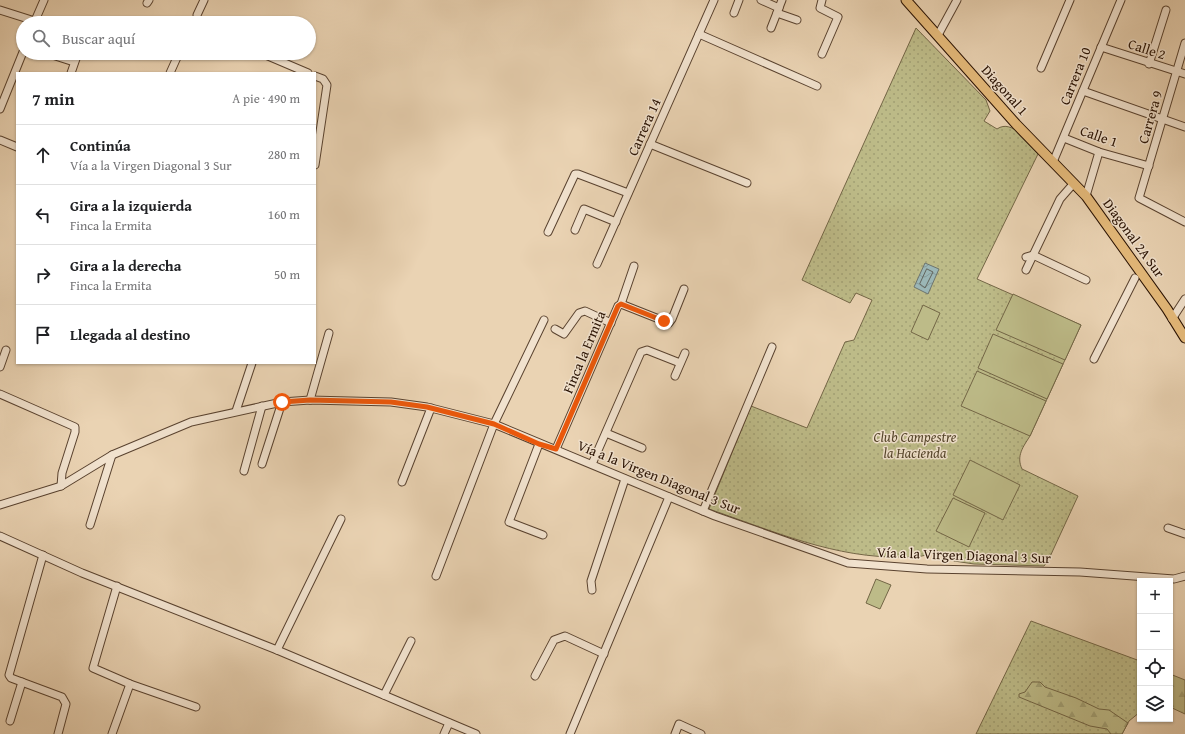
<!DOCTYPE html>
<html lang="es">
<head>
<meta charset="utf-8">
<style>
  body { margin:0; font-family:"Gentium Book Plus",serif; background:#f2f2f2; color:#202124 }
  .controls { position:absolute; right:12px; bottom:12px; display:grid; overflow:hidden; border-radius:0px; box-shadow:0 1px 3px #0004 }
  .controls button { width:36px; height:36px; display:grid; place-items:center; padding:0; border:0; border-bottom:1px solid #e0e0e0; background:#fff; color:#202124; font:20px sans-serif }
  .stop { position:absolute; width:12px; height:12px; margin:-9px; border:3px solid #ea580c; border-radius:50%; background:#fff }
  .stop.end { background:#ea580c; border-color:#fff; box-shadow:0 1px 4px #0008 }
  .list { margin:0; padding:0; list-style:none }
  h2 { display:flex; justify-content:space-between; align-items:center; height:52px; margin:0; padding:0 16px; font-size:17px }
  h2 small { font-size:13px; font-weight:400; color:#757577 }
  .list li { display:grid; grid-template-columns:26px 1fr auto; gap:12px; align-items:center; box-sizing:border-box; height:60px; padding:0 16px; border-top:1px solid #e0e0e0 }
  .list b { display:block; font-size:15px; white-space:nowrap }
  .list p { margin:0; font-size:13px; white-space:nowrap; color:#757577 }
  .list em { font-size:13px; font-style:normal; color:#757577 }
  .icon { flex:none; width:22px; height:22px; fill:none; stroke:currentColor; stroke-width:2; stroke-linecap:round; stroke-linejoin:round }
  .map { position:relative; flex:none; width:1185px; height:734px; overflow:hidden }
  .search { position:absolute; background:#fff; box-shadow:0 1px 3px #0004; left:16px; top:16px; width:300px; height:44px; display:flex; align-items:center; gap:10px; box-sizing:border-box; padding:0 14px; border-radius:22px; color:#757577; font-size:15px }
  .panel { position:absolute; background:#fff; box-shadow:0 1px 3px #0004; left:16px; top:72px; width:300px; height:292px; border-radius:0px }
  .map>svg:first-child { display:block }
</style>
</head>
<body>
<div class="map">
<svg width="1185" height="734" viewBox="0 0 1185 734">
  <defs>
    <pattern id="grass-dots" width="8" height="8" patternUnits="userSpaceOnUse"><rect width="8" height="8" fill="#bdbb88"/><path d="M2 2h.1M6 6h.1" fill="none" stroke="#a2a074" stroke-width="1.8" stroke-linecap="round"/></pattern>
    <pattern id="forest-firs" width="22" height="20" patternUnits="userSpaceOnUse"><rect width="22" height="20" fill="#bdbb88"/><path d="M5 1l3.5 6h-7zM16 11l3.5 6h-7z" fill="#a2a074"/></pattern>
    <pattern id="water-waves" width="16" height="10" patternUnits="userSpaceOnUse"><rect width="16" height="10" fill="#9bb6b6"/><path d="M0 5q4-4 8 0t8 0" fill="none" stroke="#869b9b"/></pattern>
  </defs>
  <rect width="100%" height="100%" fill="#ead3b3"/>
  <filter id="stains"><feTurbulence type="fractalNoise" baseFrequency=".005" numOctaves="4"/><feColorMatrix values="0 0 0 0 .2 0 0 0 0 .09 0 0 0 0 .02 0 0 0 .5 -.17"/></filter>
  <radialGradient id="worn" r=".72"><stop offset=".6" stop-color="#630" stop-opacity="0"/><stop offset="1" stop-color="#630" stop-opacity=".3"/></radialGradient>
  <g fill="url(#grass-dots)" stroke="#736646">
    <path d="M 916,28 L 986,100 L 990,111 L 984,121 L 997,129 C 1013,118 1028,144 1038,154 L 977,279 L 1081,325 L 1030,436 C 1023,447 1016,456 1022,469 L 1078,496 L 1048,561 L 1044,566 L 974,564 L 954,561 L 936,550 C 927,557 916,557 904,557 C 836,559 773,531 709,509 L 751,406 L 807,428 L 845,342 L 854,340 L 872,300 L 856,293 L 850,303 L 802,280 Z"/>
    <path d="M 1031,621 L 1140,661 L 1140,712 L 1129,721 L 1122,734 L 976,734 Z"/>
  </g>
  <g fill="url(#forest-firs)" stroke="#736646">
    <path d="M 1170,674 L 1185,680 L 1185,714 L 1170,707 Z"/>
    <path d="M 1032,682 L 1040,682 L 1045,687 L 1076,698 L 1099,709 L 1109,710 L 1128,723 L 1122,734 L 1111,734 L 1107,729 L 1090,726 L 1019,697 L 1019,694 L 1025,692 Z"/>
  </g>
  <g fill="#bdbb88" stroke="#736646">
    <path d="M 1013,294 L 1081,325 L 1065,360 L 996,330 Z"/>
    <path d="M 923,305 L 940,313 L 928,340 L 911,332 Z"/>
    <path d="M 993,334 L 1063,364 L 1047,399 L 978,368 Z"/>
    <path d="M 977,371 L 1046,401 L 1030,436 L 961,406 Z"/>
    <path d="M 970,460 L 1020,485 L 1003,520 L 953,495 Z"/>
    <path d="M 953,498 L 985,513 L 969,547 L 936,531 Z"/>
    <path d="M 876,579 L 891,585 L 880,609 L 866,603 Z"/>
  </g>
  <path fill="url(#water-waves)" stroke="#6d746e" d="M 925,263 L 939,269 L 928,294 L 914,287 Z"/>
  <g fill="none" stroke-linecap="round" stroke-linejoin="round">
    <path stroke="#62645c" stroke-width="1" d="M 927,269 L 933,272 L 925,288 L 920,284 Z"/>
    <g stroke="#59422f" stroke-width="9">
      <g id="minor">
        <path d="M 761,0 L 779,8"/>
        <path d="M 822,0 L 820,8 L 838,17 L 822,54"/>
        <path d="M 147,3 L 149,0"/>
        <path d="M 0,10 L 41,23"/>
        <path d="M 734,13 L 739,0"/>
        <path d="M 777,13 L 797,20"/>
        <path d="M 34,23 L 44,0"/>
        <path d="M 198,23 L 197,15 L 204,0"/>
        <path d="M 771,28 L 782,0"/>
        <path d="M 699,34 L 817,86"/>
        <path d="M 938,35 L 957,0"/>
        <path d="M 1185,43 L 1139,198 L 1185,222"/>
        <path d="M 1101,47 L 1185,74"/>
        <path d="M 46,53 L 74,62"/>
        <path d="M 261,53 L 308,73"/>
        <path d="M 1149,64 L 1166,10"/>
        <path d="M 1041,68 L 1070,0"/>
        <path d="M 71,73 L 78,53"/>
        <path d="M 170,73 L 179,53"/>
        <path d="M 315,76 L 323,79 L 327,85 L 315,165"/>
        <path d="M 1083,91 L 1185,127"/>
        <path d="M 0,109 L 23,52"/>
        <path d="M 1064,138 L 1099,152 L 1149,166"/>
        <path d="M 0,140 L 17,147"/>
        <path d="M 650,144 L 747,183"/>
        <path d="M 1053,162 L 1121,0"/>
        <path d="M 1086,196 L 1099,152"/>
        <path d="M 575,230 L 584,209 L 616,222"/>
        <path d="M 548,232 L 575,174 L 578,174 L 628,193"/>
        <path d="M 1026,257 L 1033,255 L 1086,280"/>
        <path d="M 597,264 L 714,0"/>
        <path d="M 1026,270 L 1060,199 L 1074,183"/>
        <path d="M 621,304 L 669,323 L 672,319 L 684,289"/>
        <path d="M 1172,319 L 1185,299"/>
        <path d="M 555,329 L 564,334 L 579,313 L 585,311 L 611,323"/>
        <path d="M 1094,359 L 1135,278"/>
        <path d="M 0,367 L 6,350"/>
        <path d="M 675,376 L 685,353"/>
        <path d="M 0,394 L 75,427 L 75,432 L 62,473 L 61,486"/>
        <path d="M 310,400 L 329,333"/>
        <path d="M 236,411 L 252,363"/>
        <path d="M 606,433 L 642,448"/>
        <path d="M 539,444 L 509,522 L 543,535"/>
        <path d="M 556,449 L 618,306 L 621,304 L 634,266"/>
        <path d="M 262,464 L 282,402"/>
        <path d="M 592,464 L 641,352 L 647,350 L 680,363"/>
        <path d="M 244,471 L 262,406"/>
        <path d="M 402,482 L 431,408"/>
        <path d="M 0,505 L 61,486 L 112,455 L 191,422 L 282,402 L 310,400 L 391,402 L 427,407 L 494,424 L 715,516 L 848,563 L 927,569 L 1080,572 L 1174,579 L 1185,576"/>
        <path d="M 703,511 L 772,347"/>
        <path d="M 90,525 L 112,455"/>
        <path d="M 1168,528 L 1185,534"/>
        <path d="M 0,536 L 82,573 L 277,650 L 476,734"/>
        <path d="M 43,555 L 9,675 L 11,678 L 62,697 L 66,704 L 58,734"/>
        <path d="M 436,576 L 494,424 L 544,320"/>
        <path d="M 117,586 L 93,668 L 130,684 L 196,707"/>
        <path d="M 592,590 L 591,581 L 625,479"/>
        <path d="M 277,650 L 341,519"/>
        <path d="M 535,676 L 554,640 L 565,636 L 604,654"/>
        <path d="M 384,695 L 411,641"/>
        <path d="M 10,721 L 22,682"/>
        <path d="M 112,734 L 130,684"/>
        <path d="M 444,734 L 449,723"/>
        <path d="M 570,734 L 669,497"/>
        <path d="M 675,734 L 679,724 L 701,734"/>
      </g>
    </g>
    <g stroke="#291203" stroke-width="11">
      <path id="major" d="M 906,0 L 1016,124 L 1086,196 L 1167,309 L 1185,338"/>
    </g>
    <use href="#minor" stroke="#f1e2ce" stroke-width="7"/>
    <use href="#major" stroke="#e5ba7a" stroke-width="9"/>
  </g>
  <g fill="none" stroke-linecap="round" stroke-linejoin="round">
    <path stroke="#ea580c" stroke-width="5" d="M 282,402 L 310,400 L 391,402 L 427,407 L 494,424 L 539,444 L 556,449 L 618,306 L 621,304 L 664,321"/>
  </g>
  <g text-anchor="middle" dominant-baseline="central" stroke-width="3" stroke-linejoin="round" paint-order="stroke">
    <g font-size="14" fill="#291203" stroke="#f1e2ce">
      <text transform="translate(1147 49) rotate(18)">Calle 2</text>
      <text transform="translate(1075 76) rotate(-68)">Carrera 10</text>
      <text transform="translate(1005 90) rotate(48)">Diagonal 1</text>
      <text transform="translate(1150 117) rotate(-74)">Carrera 9</text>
      <text transform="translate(644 127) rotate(-66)">Carrera 14</text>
      <text transform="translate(1099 136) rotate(19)">Calle 1</text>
      <text transform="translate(1134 238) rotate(54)">Diagonal 2A Sur</text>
      <text transform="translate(584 352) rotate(-67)">Finca la Ermita</text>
      <text transform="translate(659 477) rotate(22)">Vía a la Virgen Diagonal 3 Sur</text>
      <text transform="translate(964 555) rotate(2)">Vía a la Virgen Diagonal 3 Sur</text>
    </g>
    <g font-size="14" font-style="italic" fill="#55452b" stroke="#f1e2ce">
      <text x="915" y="437">Club Campestre<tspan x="915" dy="16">la Hacienda</tspan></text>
    </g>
  </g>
  <rect width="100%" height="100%" filter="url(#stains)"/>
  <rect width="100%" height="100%" fill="url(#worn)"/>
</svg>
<div class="controls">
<button>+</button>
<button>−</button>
<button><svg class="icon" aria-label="locate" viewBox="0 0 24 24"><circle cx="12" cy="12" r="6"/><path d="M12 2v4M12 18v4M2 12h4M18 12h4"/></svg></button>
<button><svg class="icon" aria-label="layers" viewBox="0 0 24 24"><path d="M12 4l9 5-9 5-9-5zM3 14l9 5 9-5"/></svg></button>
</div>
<div class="stop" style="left:282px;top:402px"></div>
<div class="stop end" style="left:664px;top:321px"></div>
<div class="search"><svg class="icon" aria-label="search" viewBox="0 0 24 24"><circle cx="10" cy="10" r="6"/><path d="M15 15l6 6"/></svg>Buscar aquí</div>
<section class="panel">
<h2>7 min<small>A pie · 490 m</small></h2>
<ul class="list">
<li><svg class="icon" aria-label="ahead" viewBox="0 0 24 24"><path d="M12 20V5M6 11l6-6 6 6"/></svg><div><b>Continúa</b><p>Vía a la Virgen Diagonal 3 Sur</p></div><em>280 m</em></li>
<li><svg class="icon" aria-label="left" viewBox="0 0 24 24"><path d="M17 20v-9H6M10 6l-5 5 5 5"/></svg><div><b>Gira a la izquierda</b><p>Finca la Ermita</p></div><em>160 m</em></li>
<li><svg class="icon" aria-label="right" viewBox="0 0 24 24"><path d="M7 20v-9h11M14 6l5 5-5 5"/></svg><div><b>Gira a la derecha</b><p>Finca la Ermita</p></div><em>50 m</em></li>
<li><svg class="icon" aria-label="arrive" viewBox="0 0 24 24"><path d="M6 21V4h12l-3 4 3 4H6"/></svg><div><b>Llegada al destino</b></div></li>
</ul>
</section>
</div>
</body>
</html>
